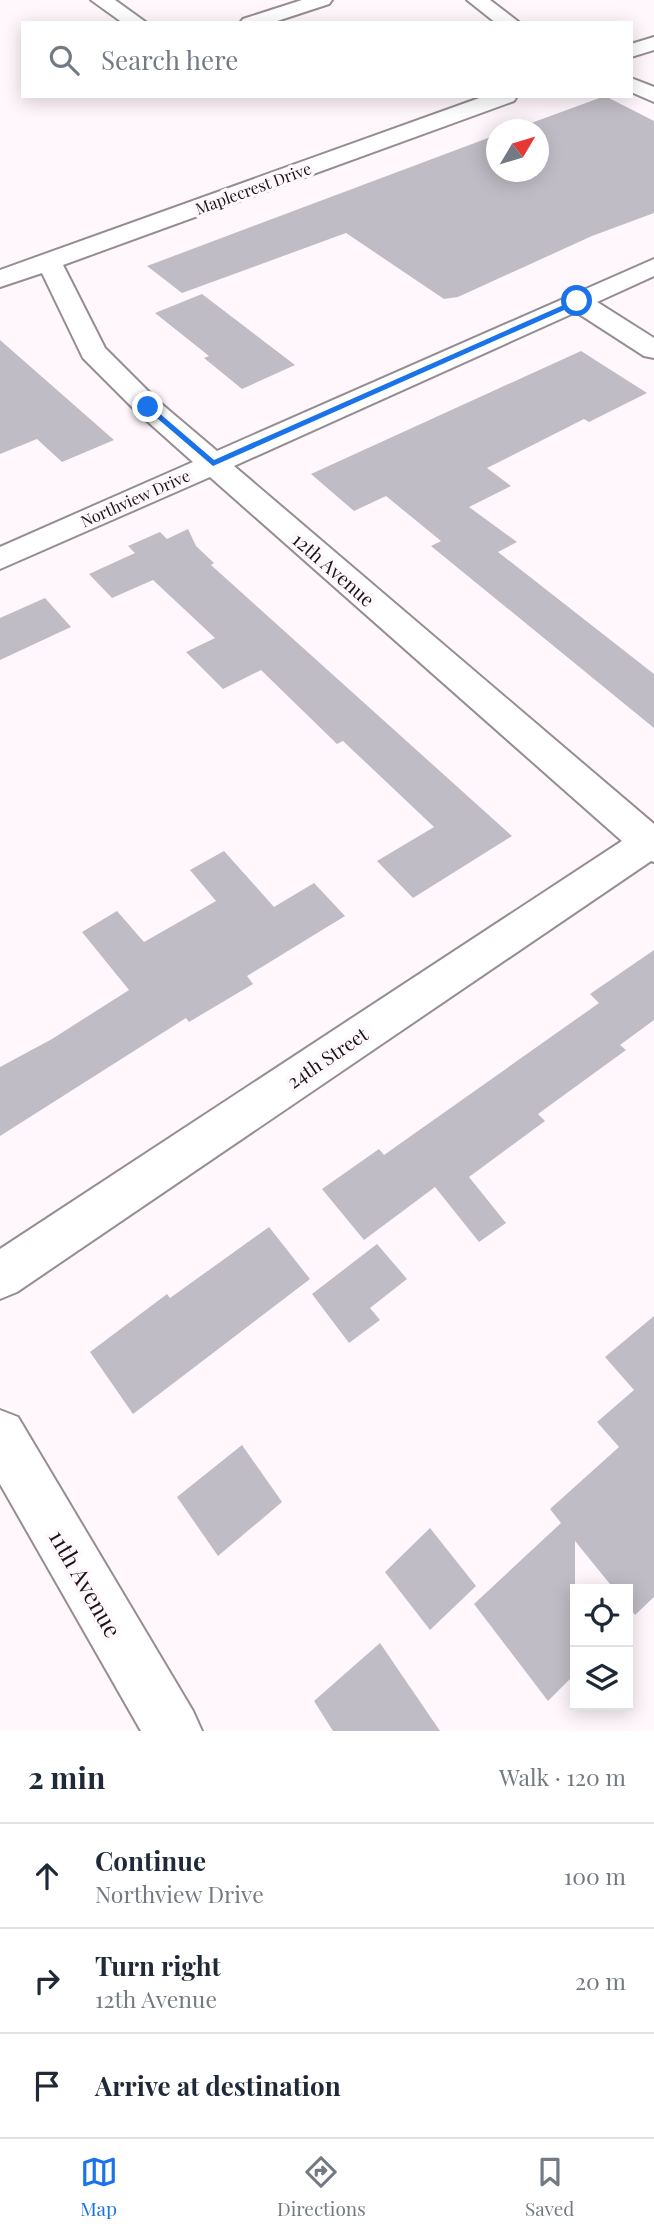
<!DOCTYPE html>
<html lang="en">
<head>
<meta charset="utf-8">
<style>
  body { margin:0; font-family:"Playfair Display",serif; background:#f2f2f3; color:#1f2937 }
  .controls { position:absolute; right:21px; bottom:21px; display:grid; overflow:hidden; border-radius:0px; box-shadow:0 4px 18px #0003 }
  .controls button { width:63px; height:63px; display:grid; place-items:center; padding:0; border:0; border-bottom:2px solid #e0e1e3; background:#fff; color:#1f2937; font:35px sans-serif }
  .compass { position:absolute; left:486px; top:119px; width:63px; height:63px; border-radius:50%; background:#fff; box-shadow:0 4px 18px #0003; rotate:52deg }
  .stop { position:absolute; width:21px; height:21px; margin:-16px; border:5px solid #1a73e8; border-radius:50%; background:#fff }
  .stop.end { background:#1a73e8; border-color:#fff; box-shadow:0 2px 7px #0008 }
  .list { margin:0; padding:0; list-style:none }
  h2 { display:flex; justify-content:space-between; align-items:center; height:91px; margin:0; padding:0 28px; font-size:30px }
  h2 small { font-size:23px; font-weight:400; color:#747a83 }
  .list li { display:grid; grid-template-columns:46px 1fr auto; gap:21px; align-items:center; box-sizing:border-box; height:105px; padding:0 28px; border-top:2px solid #e0e1e3 }
  .list b { display:block; font-size:26px; white-space:nowrap }
  .list p { margin:0; font-size:23px; white-space:nowrap; color:#747a83 }
  .list em { font-size:23px; font-style:normal; color:#747a83 }
  .icon { flex:none; width:38px; height:38px; fill:none; stroke:currentColor; stroke-width:2; stroke-linecap:round; stroke-linejoin:round }
  .map { position:relative; flex:none; width:654px; height:1731px; overflow:hidden }
  .search { position:absolute; background:#fff; box-shadow:0 4px 18px #0003; left:21px; right:21px; top:21px; height:77px; display:flex; align-items:center; gap:18px; box-sizing:border-box; padding:0 24px; border-radius:0px; color:#747a83; font-size:26px }
  .sheet { height:406px; background:#fff }
  nav { display:flex; justify-content:space-around; align-items:center; box-sizing:border-box; height:98px; border-top:2px solid #e0e1e3; background:#fff; font-size:19px; color:#747a83 }
  nav a { display:grid; justify-items:center; gap:4px }
  nav .on { color:#1a73e8 }
  .map>svg:first-child { display:block }
</style>
</head>
<body>
<div class="map">
<svg width="654" height="1731" viewBox="0 0 654 1731">
  <rect width="100%" height="100%" fill="#fff7fc"/>
  <g fill="#c0bcc5">
    <path d="M 605,96 L 654,121 L 654,213 L 592,236 L 458,297 L 444,299 L 346,233 L 182,293 L 147,266 L 496,135 L 496,172 L 538,172 L 538,130 L 512,130 Z"/>
    <path d="M 202,294 L 295,365 L 242,389 L 204,358 L 209,356 L 155,313 Z"/>
    <path d="M 0,340 L 114,440 L 62,462 L 37,439 L 0,454 Z"/>
    <path d="M 581,351 L 647,393 L 589,422 L 584,419 L 487,468 L 511,486 L 469,507 L 517,542 L 498,552 L 654,674 L 654,728 L 431,546 L 441,541 L 386,496 L 354,511 L 311,474 Z"/>
    <path d="M 188,529 L 196,546 L 214,563 L 211,565 L 512,836 L 413,898 L 377,861 L 434,827 L 343,741 L 337,744 L 261,670 L 223,689 L 186,652 L 215,638 L 153,580 L 112,598 L 89,574 L 135,553 L 128,546 L 160,532 L 167,539 Z"/>
    <path d="M 45,598 L 71,627 L 0,660 L 0,618 Z"/>
    <path d="M 224,851 L 274,907 L 314,883 L 345,916 L 247,976 L 253,984 L 189,1022 L 186,1018 L 0,1136 L 0,1067 L 52,1039 L 129,990 L 82,932 L 117,911 L 144,942 L 216,901 L 190,870 Z"/>
    <path d="M 654,950 L 654,1020 L 620,1045 L 626,1050 L 538,1114 L 545,1121 L 469,1177 L 506,1223 L 479,1242 L 435,1187 L 364,1240 L 322,1189 L 379,1149 L 384,1155 L 599,1003 L 590,994 Z"/>
    <path d="M 269,1227 L 310,1279 L 133,1414 L 90,1352 L 167,1294 L 170,1298 Z"/>
    <path d="M 377,1244 L 407,1279 L 370,1308 L 380,1320 L 349,1343 L 312,1294 Z"/>
    <path d="M 654,1316 L 654,1597 L 635,1615 L 628,1606 L 628,1589 L 614,1589 L 575,1541 L 575,1674 L 548,1701 L 474,1604 L 561,1523 L 550,1509 L 619,1447 L 597,1422 L 634,1390 L 605,1357 Z"/>
    <path d="M 242,1445 L 282,1502 L 218,1556 L 177,1497 Z"/>
    <path d="M 430,1528 L 476,1586 L 430,1630 L 385,1572 Z"/>
    <path d="M 380,1643 L 440,1731 L 333,1731 L 314,1701 Z"/>
  </g>
  <g fill="none" stroke-linecap="round" stroke-linejoin="round">
    <g stroke="#968d92" stroke-width="4">
      <g id="minor">
        <path d="M 91,0 L 115,0 L 147,23 L 123,23 Z"/>
        <path d="M 302,0 L 332,0 L 329,4 L 271,23 L 240,23 L 243,19 Z"/>
        <path d="M 467,0 L 490,0 L 520,23 L 496,23 Z"/>
        <path d="M 654,37 L 654,50 L 631,57 L 631,44 Z"/>
        <path d="M 631,78 L 654,87 L 654,102 L 631,92 Z"/>
        <path d="M 485,96 L 517,96 L 514,101 L 63,265 L 105,348 L 158,401 L 217,451 L 654,259 L 654,276 L 597,302 L 654,338 L 654,358 L 644,356 L 576,312 L 234,466 L 654,824 L 654,862 L 651,861 L 17,1292 L 0,1299 L 0,1249 L 622,841 L 210,477 L 0,569 L 0,547 L 193,462 L 138,413 L 83,358 L 42,273 L 0,287 L 0,270 Z"/>
        <path d="M 0,1410 L 18,1417 L 193,1711 L 202,1731 L 141,1731 L 0,1484 Z"/>
      </g>
    </g>
    <use href="#minor" fill="#fff" fill-rule="evenodd"/>
  </g>
  <path fill="#1a73e8" d="M 577,299 L 580,303 L 213,466 L 144,407 L 151,406 L 214,460 Z"/>
  <g text-anchor="middle" dominant-baseline="central" stroke-width="7" stroke-linejoin="round" paint-order="stroke">
    <g font-size="16" fill="#181517" stroke="#fff7fc">
      <text transform="translate(253 188) rotate(-20)">Maplecrest Drive</text>
      <text transform="translate(135 498) rotate(-24)">Northview Drive</text>
    </g>
    <g font-size="19" fill="#181517" stroke="#fff7fc">
      <text transform="translate(334 569) rotate(41)">12th Avenue</text>
      <text transform="translate(327 1057) rotate(-34)">24th Street</text>
    </g>
    <g font-size="23" fill="#181517" stroke="#fff7fc">
      <text transform="translate(86 1583) rotate(60)">11th Avenue</text>
    </g>
  </g>
</svg>
<div class="controls">
<button><svg class="icon" aria-label="locate" viewBox="0 0 24 24"><circle cx="12" cy="12" r="6"/><path d="M12 2v4M12 18v4M2 12h4M18 12h4"/></svg></button>
<button><svg class="icon" aria-label="layers" viewBox="0 0 24 24"><path d="M12 4l9 5-9 5-9-5zM3 14l9 5 9-5"/></svg></button>
</div>
<svg class="compass" viewBox="-18 -18 36 36"><path d="M0-13l5 13h-10z" fill="#e53935"/><path d="M0 13l5-13h-10z" fill="#747a83"/></svg>
<div class="stop" style="left:577px;top:301px"></div>
<div class="stop end" style="left:148px;top:407px"></div>
<div class="search"><svg class="icon" aria-label="search" viewBox="0 0 24 24"><circle cx="10" cy="10" r="6"/><path d="M15 15l6 6"/></svg>Search here</div>
</div>
<section class="sheet">
<h2>2 min<small>Walk · 120 m</small></h2>
<ul class="list">
<li><svg class="icon" aria-label="ahead" viewBox="0 0 24 24"><path d="M12 20V5M6 11l6-6 6 6"/></svg><div><b>Continue</b><p>Northview Drive</p></div><em>100 m</em></li>
<li><svg class="icon" aria-label="right" viewBox="0 0 24 24"><path d="M7 20v-9h11M14 6l5 5-5 5"/></svg><div><b>Turn right</b><p>12th Avenue</p></div><em>20 m</em></li>
<li><svg class="icon" aria-label="arrive" viewBox="0 0 24 24"><path d="M6 21V4h12l-3 4 3 4H6"/></svg><div><b>Arrive at destination</b></div></li>
</ul>
</section>
<nav>
<a class="on"><svg class="icon" aria-label="map" viewBox="0 0 24 24"><path d="M3 6l6-2 6 2 6-2v14l-6 2-6-2-6 2zM9 4v14M15 6v14"/></svg>Map</a>
<a><svg class="icon" aria-label="directions" viewBox="0 0 24 24"><path d="M12 3l9 9-9 9-9-9zM9 14v-3h6M13 9l2 2-2 2"/></svg>Directions</a>
<a><svg class="icon" aria-label="saved" viewBox="0 0 24 24"><path d="M7 4h10v16l-5-4-5 4z"/></svg>Saved</a>
</nav>
</body>
</html>
